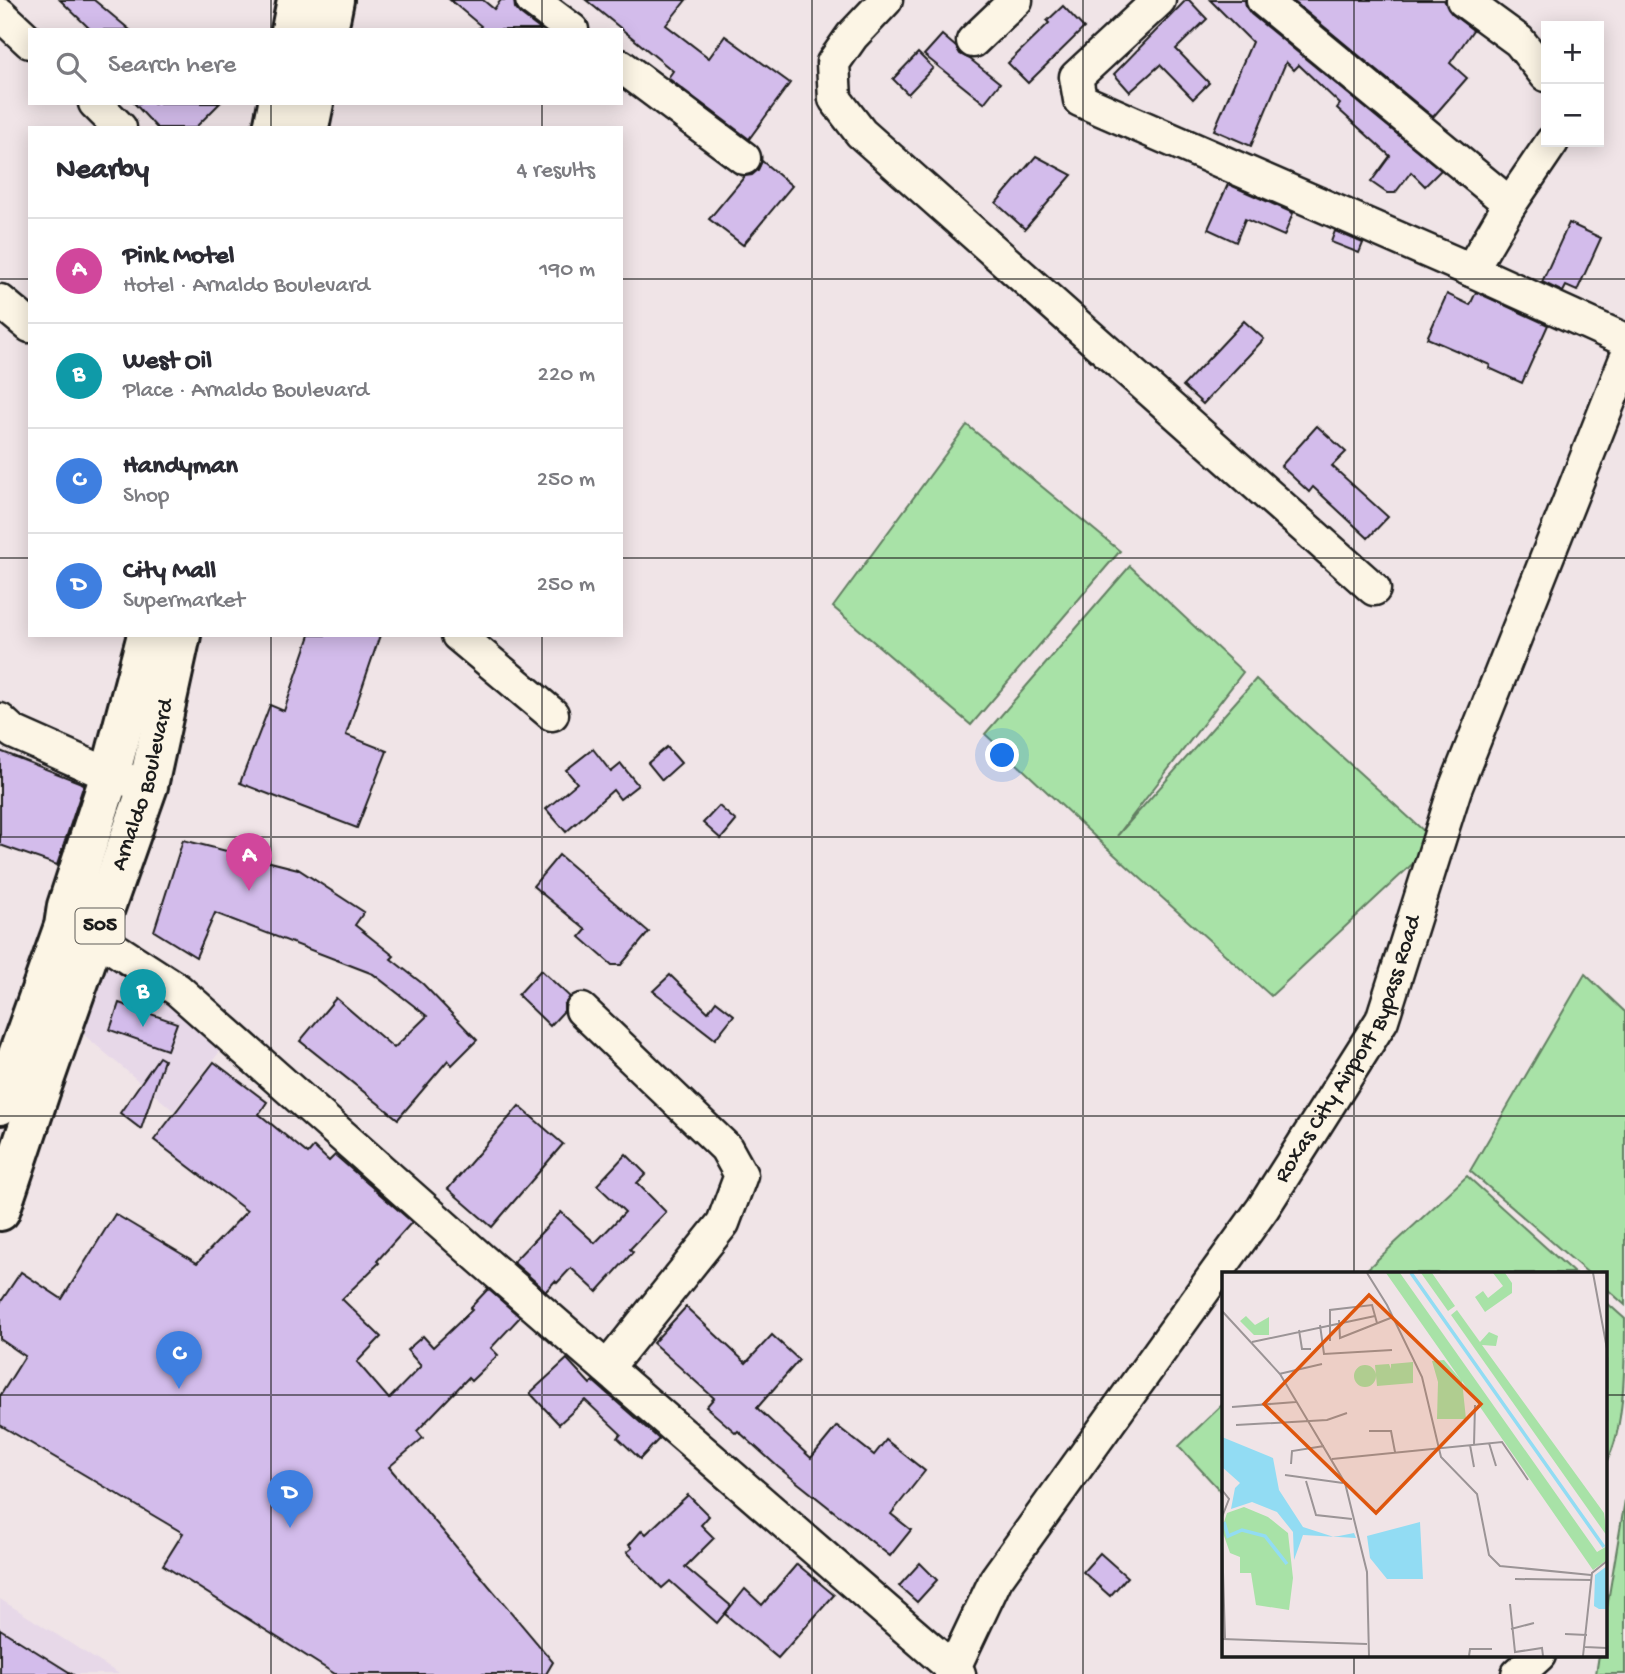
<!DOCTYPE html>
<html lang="en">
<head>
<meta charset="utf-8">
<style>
  body { margin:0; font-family:"Gochi Hand",sans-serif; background:#f2f2f3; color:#2b2b33 }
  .controls { position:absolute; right:21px; top:21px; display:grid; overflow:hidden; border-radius:0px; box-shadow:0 4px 18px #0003 }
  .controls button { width:63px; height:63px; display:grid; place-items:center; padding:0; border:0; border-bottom:2px solid #e1e1e2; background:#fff; color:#2b2b33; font:35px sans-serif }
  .you { position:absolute; left:1003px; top:756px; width:24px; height:24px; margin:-18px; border:5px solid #fff; border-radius:50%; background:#1a73e8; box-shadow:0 0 0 10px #1a73e833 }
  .badge { display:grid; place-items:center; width:46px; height:46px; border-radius:50%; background:#0b8043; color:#fff; font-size:23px; font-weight:700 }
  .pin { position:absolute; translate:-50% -58px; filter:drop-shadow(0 2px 4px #0008) }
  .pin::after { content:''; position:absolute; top:37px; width:24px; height:21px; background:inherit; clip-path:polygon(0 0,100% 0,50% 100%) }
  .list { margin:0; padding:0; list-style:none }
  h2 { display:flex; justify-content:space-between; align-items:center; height:91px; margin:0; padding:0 28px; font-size:30px }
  h2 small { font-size:23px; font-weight:400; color:#7c7c81 }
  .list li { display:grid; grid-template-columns:46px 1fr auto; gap:21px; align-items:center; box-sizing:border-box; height:105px; padding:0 28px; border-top:2px solid #e1e1e2 }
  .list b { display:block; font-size:26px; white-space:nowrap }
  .list p { margin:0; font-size:23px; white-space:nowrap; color:#7c7c81 }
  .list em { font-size:23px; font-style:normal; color:#7c7c81 }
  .icon { flex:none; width:38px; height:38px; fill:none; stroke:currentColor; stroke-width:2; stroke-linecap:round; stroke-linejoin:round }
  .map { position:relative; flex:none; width:1625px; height:1674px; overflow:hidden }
  .search { position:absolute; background:#fff; box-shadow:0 4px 18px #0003; left:28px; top:28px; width:595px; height:77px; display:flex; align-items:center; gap:18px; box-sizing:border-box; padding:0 24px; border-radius:0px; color:#7c7c81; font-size:26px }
  .panel { position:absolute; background:#fff; box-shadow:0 4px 18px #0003; left:28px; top:126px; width:595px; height:511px; border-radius:0px }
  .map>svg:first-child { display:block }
</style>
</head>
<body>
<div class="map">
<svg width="1625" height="1674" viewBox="0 0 1625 1674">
  <rect width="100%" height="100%" fill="#f0e4e7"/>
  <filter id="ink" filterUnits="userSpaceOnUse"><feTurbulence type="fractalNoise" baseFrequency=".0143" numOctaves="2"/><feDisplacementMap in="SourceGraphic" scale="14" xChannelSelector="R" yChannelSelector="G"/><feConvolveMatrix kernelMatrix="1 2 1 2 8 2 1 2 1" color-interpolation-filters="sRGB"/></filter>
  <g filter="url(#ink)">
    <g fill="#e7d8e8">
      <path d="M 102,955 L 129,965 L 224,1046 L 174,1111 L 77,1029 Z"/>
      <path d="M 0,1599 L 119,1674 L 0,1674 Z"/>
    </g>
    <g fill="#a8e2a7" stroke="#627f62" stroke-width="2">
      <path d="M 967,425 L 1120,551 L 971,725 L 833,607 Z"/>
      <path d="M 1130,566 L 1243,672 L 1117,836 L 1256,679 L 1436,842 L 1271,996 L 1107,848 L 985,734 Z"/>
      <path d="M 1585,974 L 1625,1012 L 1625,1305 L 1606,1288 L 1606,1273 L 1588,1273 L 1470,1171 Z"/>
      <path d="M 1467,1176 L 1574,1273 L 1363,1273 Z"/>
      <path d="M 1606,1302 L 1625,1319 C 1625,1358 1625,1433 1606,1462 Z"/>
      <path d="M 1224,1403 L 1224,1495 L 1179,1446 Z"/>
      <path d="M 1625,1500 L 1625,1674 L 1596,1674 L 1599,1655 L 1606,1655 L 1606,1613 Z"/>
    </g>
    <g fill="#d3bceb" stroke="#1c1c1c" stroke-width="2">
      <path d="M 60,0 L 94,0 L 130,30 L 91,30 Z"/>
      <path d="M 450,0 L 483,0 L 494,9 L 501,0 L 514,0 L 515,8 L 520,14 L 541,30 L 477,30 L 481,26 Z"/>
      <path d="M 586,0 L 686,0 L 666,25 L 709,58 L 725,36 L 790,83 L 749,139 L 668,78 L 673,71 Z"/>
      <path d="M 1186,0 L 1189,0 L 1207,19 L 1176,49 L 1209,83 L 1193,99 L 1160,65 L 1130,92 L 1114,74 Z"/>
      <path d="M 1210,0 L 1245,0 L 1246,7 L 1251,14 L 1441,170 L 1425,186 L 1411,172 L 1395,193 L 1387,193 L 1371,182 L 1390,156 L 1337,108 L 1340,104 L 1299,65 L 1294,70 L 1286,62 L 1251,146 L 1214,130 L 1252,42 Z"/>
      <path d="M 1292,0 L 1444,0 L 1452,14 L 1473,30 L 1450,63 L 1467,78 L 1433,117 Z"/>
      <path d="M 1063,6 L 1084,28 L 1028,83 L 1008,63 L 1049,23 L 1047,21 Z"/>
      <path d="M 942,35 L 956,47 L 960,54 L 970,59 L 1000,83 L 984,103 L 924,55 Z"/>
      <path d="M 918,53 L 933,68 L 908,94 L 893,79 Z"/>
      <path d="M 134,103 L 220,103 L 195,128 L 157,128 Z"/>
      <path d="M 1036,156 L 1072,175 L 1025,229 L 996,203 Z"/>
      <path d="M 762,161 L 792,186 L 743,245 L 709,219 L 745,176 L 752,175 L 758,170 Z"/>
      <path d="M 1228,184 L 1293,213 L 1284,236 L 1245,219 L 1236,242 L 1208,229 Z"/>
      <path d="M 1569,223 L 1601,238 L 1577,291 L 1566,286 L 1563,292 L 1542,282 Z"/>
      <path d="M 1335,231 L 1363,243 L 1359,253 L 1331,242 Z"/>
      <path d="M 1476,292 L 1548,325 L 1522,383 L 1489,368 L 1490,365 L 1427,338 L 1447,294 L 1470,305 Z"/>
      <path d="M 1244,321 L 1264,339 L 1203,404 L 1183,386 Z"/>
      <path d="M 1317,426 L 1346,452 L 1332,466 L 1388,517 L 1368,538 L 1313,487 L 1309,492 L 1281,466 Z"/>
      <path d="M 310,635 L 380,635 L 346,735 L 387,751 L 357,828 L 240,783 L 270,705 L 284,711 Z"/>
      <path d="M 667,747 L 681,763 L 662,780 L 648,763 Z"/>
      <path d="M 593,749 L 611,772 L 621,764 L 638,785 L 620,799 L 613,790 L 566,832 L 546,809 L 577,783 L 566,770 Z"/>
      <path d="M 0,751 L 84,784 L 57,865 L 0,845 Z"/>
      <path d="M 719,806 L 736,821 L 721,839 L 703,823 Z"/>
      <path d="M 183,840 L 298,869 L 364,912 L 355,925 L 394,956 L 391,959 L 423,984 L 477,1040 L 452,1065 L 448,1060 L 398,1119 L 300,1041 L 336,998 L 394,1048 L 427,1016 L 373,974 L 215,913 L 196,957 L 154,931 Z"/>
      <path d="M 559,855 L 649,932 L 621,965 L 612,965 L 580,937 L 586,930 L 533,886 Z"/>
      <path d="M 541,970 L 570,997 L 564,1005 L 564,1011 L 550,1026 L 518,995 Z"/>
      <path d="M 670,975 L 708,1012 L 716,1001 L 734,1015 L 715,1039 L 653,991 Z"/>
      <path d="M 119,1003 L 177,1023 L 167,1050 L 110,1030 Z"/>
      <path d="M 159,1057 L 164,1060 L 141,1129 L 120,1113 Z"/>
      <path d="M 214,1062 L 267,1102 L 259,1114 L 308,1154 L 314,1147 L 329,1161 L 335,1155 L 412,1222 L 377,1261 L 379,1263 L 342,1299 L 381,1337 L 357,1362 L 389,1399 L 421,1366 L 407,1350 L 423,1336 L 433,1347 L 472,1310 L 470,1308 L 488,1289 L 520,1317 L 491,1348 L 498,1355 L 471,1381 L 468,1378 L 417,1431 L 423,1438 L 389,1467 L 553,1662 L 546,1674 L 335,1674 L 163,1565 L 183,1533 L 0,1425 L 0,1396 L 25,1356 L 0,1339 L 0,1303 L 21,1272 L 62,1299 L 115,1214 L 197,1263 L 247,1211 L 154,1140 Z"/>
      <path d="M 519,1106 L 563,1144 L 492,1227 L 448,1189 Z"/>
      <path d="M 626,1154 L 646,1174 L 637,1183 L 666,1212 L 630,1249 L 633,1252 L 597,1292 L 571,1268 L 557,1283 L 555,1281 L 546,1291 L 513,1262 L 561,1212 L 595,1243 L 625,1212 L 597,1185 Z"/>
      <path d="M 686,1307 L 746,1363 L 772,1335 L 799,1360 L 757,1408 L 811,1458 L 837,1426 L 874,1455 L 886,1440 L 925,1471 L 891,1514 L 911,1530 L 890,1556 L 778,1467 L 738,1431 L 736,1433 L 706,1407 L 714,1398 L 653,1343 Z"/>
      <path d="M 567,1359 L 590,1384 L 593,1381 L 659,1439 L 640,1459 L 618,1438 L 621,1434 L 585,1400 L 559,1424 L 530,1393 Z"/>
      <path d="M 688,1495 L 709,1516 L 701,1525 L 714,1538 L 685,1567 L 731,1606 L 717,1623 L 670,1581 L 662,1588 L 627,1552 L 632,1548 L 629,1545 L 642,1530 L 646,1534 Z"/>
      <path d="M 1100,1553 L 1127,1577 L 1110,1596 L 1083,1572 Z"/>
      <path d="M 920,1563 L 937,1580 L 917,1602 L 899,1586 Z"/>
      <path d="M 797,1564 L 834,1595 L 778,1658 L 725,1614 L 745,1589 L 762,1605 Z"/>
      <path d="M 0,1629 L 72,1674 L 0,1674 Z"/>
    </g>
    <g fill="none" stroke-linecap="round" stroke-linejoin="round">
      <g stroke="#1c1c1c" stroke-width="37">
        <g id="minor">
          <path d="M 532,0 L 572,30"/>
          <path d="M 886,0 L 852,36 L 833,63 L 835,99 L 861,133 L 1374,589"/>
          <path d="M 1159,0 L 1076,77 L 1080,100 L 1471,270 L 1625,340"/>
          <path d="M 1263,0 L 1510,204"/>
          <path d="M 1463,0 L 1519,41 L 1546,75"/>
          <path d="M 0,14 L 30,42"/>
          <path d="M 973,41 L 1016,0"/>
          <path d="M 621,66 L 744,158"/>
          <path d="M 95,103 L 120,128"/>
          <path d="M 1471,270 L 1510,204 L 1552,142"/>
          <path d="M 0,301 L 30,326"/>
          <path d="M 458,635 L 552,714"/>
          <path d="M 0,720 L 13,732 L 110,775 L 148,786"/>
          <path d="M 75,929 L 96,937 L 178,990 L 481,1259 L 959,1674"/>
          <path d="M 582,1010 L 726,1148 L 741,1175 L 723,1223 L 607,1368"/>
          <path id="s1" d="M 951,1674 L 996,1579 L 1263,1208 L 1382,1020 L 1455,789 L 1625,361"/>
          <path d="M 1518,1674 L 1539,1655"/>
        </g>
      </g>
      <g stroke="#1c1c1c" stroke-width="44">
        <g id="highway">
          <path d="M 291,30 L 297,0"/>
          <path d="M 328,30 L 334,0"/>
          <path d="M 273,128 L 278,103"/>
          <path d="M 309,128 L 314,103"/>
          <path d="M 0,1105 L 64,926 L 67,906 L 110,775 L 147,635"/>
          <path id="s2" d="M 0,1211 L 41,1089 L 148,786 L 181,635"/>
        </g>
      </g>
      <use href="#minor" stroke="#fcf5e5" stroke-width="32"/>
      <use href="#highway" stroke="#fcf5e5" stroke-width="38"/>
    </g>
  </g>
  <path fill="none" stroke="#1c1c1c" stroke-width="2" stroke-opacity="0.55" d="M 271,0 L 271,30M 542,0 L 542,30M 812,0 L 812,1674M 1083,0 L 1083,1674M 1354,0 L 1354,1273M 271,103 L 271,128M 542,103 L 542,128M 0,279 L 30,279M 621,279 L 1625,279M 0,558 L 30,558M 621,558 L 1625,558M 271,635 L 271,1674M 542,635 L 542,1674M 0,837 L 1625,837M 0,1116 L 1625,1116M 0,1395 L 1224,1395M 1606,1395 L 1625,1395M 1354,1655 L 1354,1674"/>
  <g text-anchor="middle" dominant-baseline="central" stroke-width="5" stroke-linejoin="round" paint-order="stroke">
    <rect fill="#fcf5e5" stroke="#5f5d58" stroke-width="2" x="75.5" y="908.5" width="49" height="35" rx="5"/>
    <g font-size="21" font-weight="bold" fill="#1c1c1c">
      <text x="100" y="926">505</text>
    </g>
    <g font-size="23" fill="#1c1c1c" stroke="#fcf5e5">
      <text stroke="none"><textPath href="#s2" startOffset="450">Arnaldo Boulevard</textPath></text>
      <text stroke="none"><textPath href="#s1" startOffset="744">Roxas City Airport Bypass Road</textPath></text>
    </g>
  </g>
  <g transform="translate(1222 1272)">
    <rect width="385" height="385" fill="#f0e4e7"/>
    <path d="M 164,1 L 178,1 L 375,280 L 385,274 L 385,288 L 371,298 L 240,109 L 244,147 L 215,147 L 216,110 L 210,89 L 222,88 L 239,108 ZM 199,1 L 210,1 L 233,34 L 226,39 ZM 271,1 L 283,1 L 290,11 L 290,21 L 263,40 L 253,25 L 261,19 L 266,26 L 281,14 ZM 235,38 L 258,70 L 267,60 L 276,64 L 274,74 L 260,73 L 382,241 L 385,264 L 229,43 ZM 24,44 L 33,53 L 47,45 L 47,63 L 32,63 L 18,49 ZM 191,90 L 191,111 L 155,114 L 153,93 L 167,92 L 169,97 L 169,92 ZM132 104a11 11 0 1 1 22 0a11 11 0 1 1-22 0ZM 22,235 L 46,245 L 66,261 L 71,306 L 67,338 L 34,333 L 29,301 L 18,301 L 18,285 L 8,281 L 0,258 L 2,250 L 5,241 Z" fill="#a8e2a7"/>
    <path d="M 0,165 L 51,186 L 57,218 L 81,255 L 112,265 L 132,261 L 134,266 L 81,263 L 72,288 L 71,260 L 55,240 L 30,230 L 9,237 L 13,216 L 18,211 L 0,195 ZM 198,250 L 201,307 L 165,307 L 148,286 L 145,264 ZM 385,294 L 385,337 L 377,337 L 372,334 L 373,303 Z" fill="#92dcf3"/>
    <path fill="none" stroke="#92dcf3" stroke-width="3.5" d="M 189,1 L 382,275M 2,250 L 6,264 L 20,258 L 43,264 L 65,292"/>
    <path fill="none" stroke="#9b9496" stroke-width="2" d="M 145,1 L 165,33 L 200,105 L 219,185 L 255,222 L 267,283 L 278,294 L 369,303M 371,1 L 385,77M 0,39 L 58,102 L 123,211 L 145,300 L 147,384M 117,48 L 118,66 L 171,45M 98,53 L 102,82 L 170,78M 77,58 L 80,77 L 89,77M 108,69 L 108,38 L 150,33 L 155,51M 30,70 L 153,44M 57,102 L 100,92M 10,135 L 74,130M 14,153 L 105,148 L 125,141M 147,159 L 169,159 L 173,180M 267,171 L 274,194M 248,173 L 252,195M 252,173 L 253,133M 110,187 L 280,170 L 306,208M 69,192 L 70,179 L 102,174M 63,203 L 121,211M 84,209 L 94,243 L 130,247M 0,218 L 7,227 L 0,245M 0,267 L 3,367M 293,307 L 370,308M 288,332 L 293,380 L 320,376 L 321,384M 289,357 L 312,351M 343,362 L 365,363M 0,367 L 145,372M 363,375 L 385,376M 247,384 L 248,377 L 270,377M 361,384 L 370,301 L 385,289"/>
    <path fill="#de560d" fill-opacity="0.15" stroke="#de560d" stroke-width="3.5" d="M 147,23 L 259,132 L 154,241 L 42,132 Z"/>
    <rect width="385" height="385" fill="none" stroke="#1c1c1c" stroke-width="3.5"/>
  </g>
</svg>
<div class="controls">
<button>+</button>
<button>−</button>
</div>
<div class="you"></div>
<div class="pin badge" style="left:249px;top:891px;background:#d1479c">A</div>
<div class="pin badge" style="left:143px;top:1027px;background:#0f9aa8">B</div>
<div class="pin badge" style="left:179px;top:1389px;background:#3f7fe0">C</div>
<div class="pin badge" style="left:290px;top:1528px;background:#3f7fe0">D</div>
<div class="search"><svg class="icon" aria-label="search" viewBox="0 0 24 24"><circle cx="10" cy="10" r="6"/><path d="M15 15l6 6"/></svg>Search here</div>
<section class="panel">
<h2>Nearby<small>4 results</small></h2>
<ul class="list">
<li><span class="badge" style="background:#d1479c">A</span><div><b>Pink Motel</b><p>Hotel · Arnaldo Boulevard</p></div><em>190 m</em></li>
<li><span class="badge" style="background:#0f9aa8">B</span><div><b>West Oil</b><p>Place · Arnaldo Boulevard</p></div><em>220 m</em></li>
<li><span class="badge" style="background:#3f7fe0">C</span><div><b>Handyman</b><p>Shop</p></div><em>250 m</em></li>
<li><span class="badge" style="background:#3f7fe0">D</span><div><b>City Mall</b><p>Supermarket</p></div><em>250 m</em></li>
</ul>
</section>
</div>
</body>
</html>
